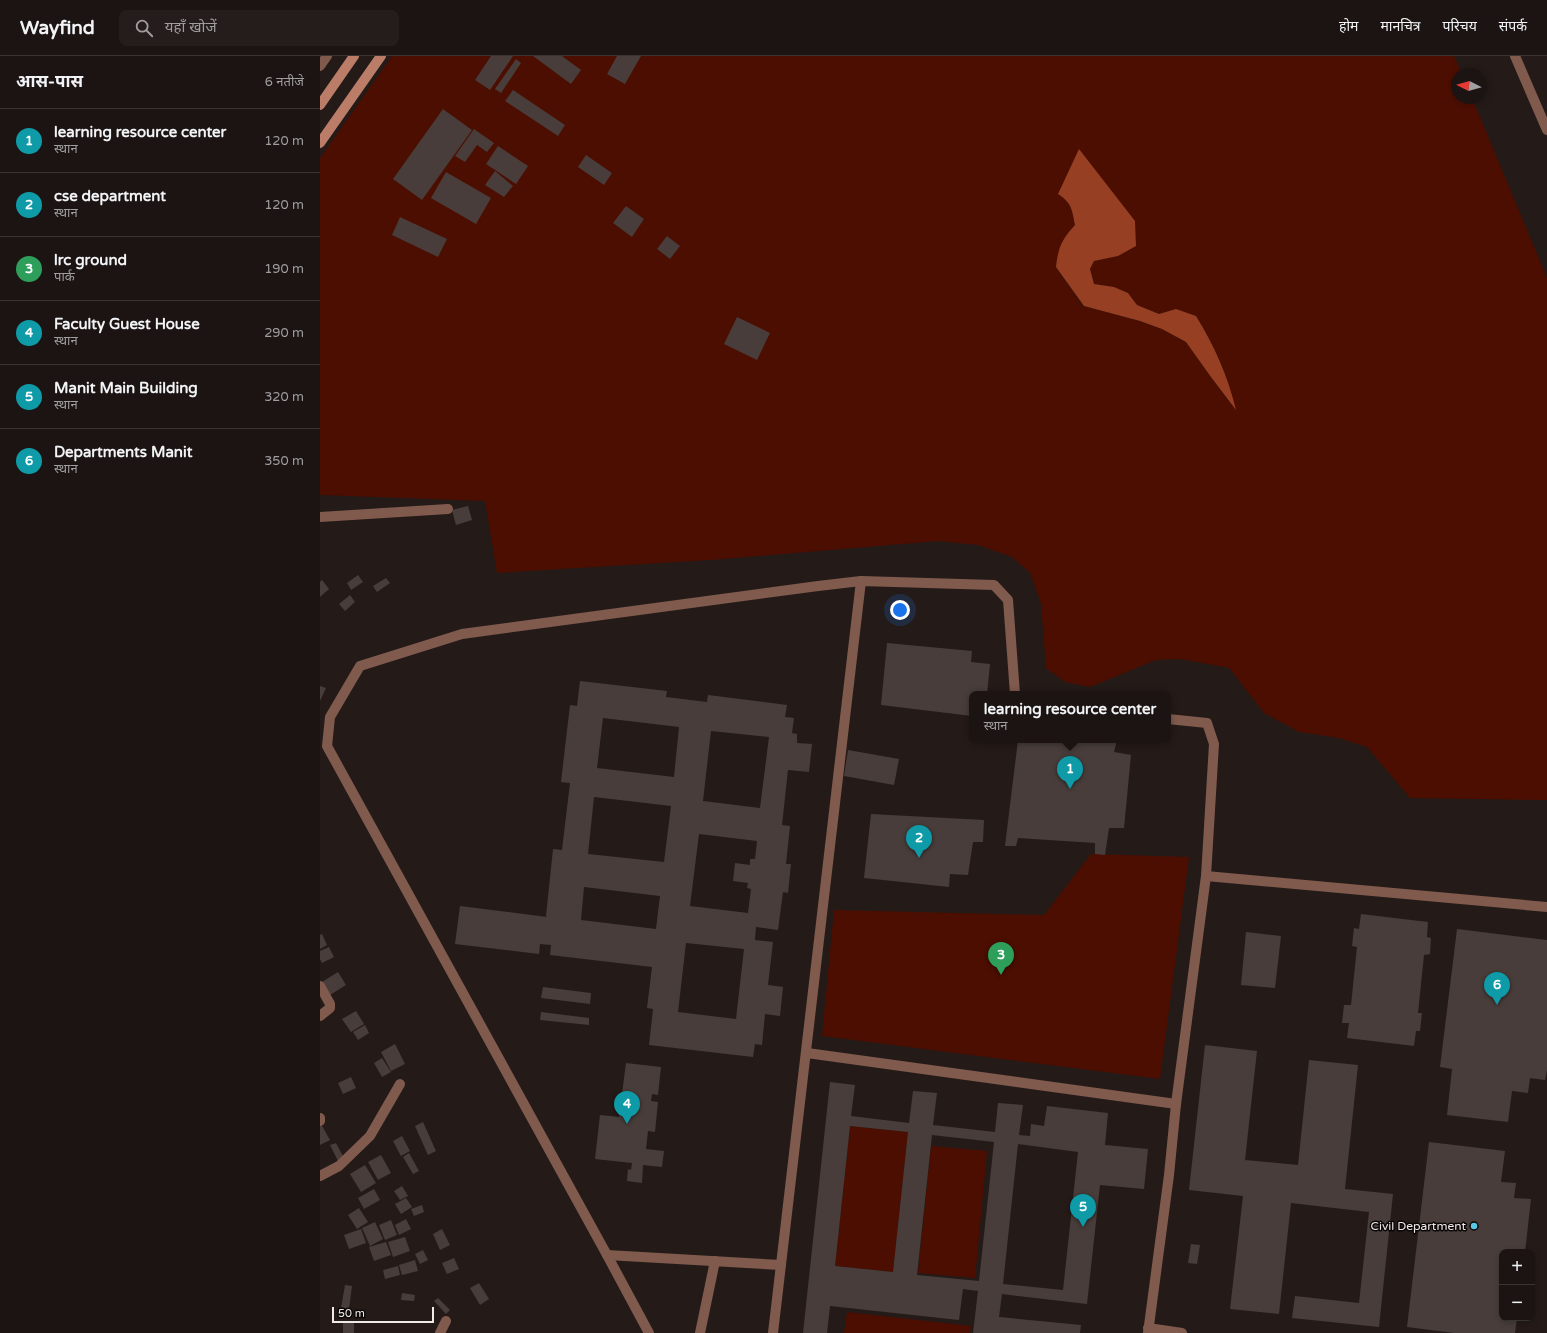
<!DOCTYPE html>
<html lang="hi">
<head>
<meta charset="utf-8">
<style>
  body { margin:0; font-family:"Varela Round","Noto Sans Devanagari",sans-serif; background:#241d1b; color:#f1f3f6 }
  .controls { position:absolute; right:12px; bottom:12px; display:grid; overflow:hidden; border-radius:8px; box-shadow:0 2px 6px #0003 }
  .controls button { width:36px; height:36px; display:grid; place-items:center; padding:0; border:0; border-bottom:1px solid #393332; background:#1b1412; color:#f1f3f6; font:20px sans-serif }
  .compass { position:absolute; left:1131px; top:12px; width:36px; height:36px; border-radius:50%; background:#1b1412; box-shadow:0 2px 6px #0003; rotate:276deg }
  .scale { position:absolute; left:12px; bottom:10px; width:102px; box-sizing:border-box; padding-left:4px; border:2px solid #f0eae8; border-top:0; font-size:11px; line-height:14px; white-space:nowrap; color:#f0eae8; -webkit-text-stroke:3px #0a0706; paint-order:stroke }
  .you { position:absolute; left:580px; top:554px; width:14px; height:14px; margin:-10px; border:3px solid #fff; border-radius:50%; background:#1a73e8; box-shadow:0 0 0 6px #1a73e833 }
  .badge { display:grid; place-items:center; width:26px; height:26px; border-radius:50%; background:#7c3aed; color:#fff; font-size:13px; font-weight:700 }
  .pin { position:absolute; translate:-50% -33px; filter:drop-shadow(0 1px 2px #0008) }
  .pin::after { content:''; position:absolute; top:21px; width:14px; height:12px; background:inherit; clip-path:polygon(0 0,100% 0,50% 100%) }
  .popup { position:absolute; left:649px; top:635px; width:202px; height:52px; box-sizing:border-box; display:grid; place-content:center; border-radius:8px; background:#1b1412; filter:drop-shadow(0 1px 3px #0005); font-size:13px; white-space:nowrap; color:#a09e9f }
  .popup b { font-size:15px; color:#f1f3f6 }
  .popup::after { content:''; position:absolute; left:50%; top:100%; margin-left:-8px; border:8px solid transparent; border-top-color:#1b1412 }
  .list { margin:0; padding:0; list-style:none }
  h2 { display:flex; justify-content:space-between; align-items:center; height:52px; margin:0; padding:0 16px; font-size:17px }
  h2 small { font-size:13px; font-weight:400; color:#a09e9f }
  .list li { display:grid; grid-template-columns:26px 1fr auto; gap:12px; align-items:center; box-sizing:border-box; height:64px; padding:0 16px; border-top:1px solid #393332 }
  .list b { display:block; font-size:15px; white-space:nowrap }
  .list p { margin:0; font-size:13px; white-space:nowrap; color:#a09e9f }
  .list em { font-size:13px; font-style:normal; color:#a09e9f }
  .icon { flex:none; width:22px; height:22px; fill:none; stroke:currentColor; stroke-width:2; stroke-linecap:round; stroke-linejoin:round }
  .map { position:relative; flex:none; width:1227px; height:1277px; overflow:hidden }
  header { display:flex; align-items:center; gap:24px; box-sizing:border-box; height:56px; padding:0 20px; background:#1b1412; border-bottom:1px solid #393332 }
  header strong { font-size:19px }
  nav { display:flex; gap:22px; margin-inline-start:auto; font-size:14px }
  .search { width:280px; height:36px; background:#241d1b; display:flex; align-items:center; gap:10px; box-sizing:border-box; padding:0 14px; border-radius:8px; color:#a09e9f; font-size:15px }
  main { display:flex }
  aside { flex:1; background:#1b1412 }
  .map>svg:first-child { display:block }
</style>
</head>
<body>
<header>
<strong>Wayfind</strong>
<div class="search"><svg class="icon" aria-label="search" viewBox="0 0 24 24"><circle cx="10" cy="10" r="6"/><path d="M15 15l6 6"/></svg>यहाँ खोजें</div>
<nav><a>होम</a><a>मानचित्र</a><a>परिचय</a><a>संपर्क</a></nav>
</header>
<main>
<aside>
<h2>आस-पास<small>6 नतीजे</small></h2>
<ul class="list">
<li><span class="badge" style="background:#0f9aa8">1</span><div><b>learning resource center</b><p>स्थान</p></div><em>120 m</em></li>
<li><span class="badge" style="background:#0f9aa8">2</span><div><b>cse department</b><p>स्थान</p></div><em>120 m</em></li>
<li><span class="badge" style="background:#2e9e5b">3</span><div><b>lrc ground</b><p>पार्क</p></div><em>190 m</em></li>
<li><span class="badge" style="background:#0f9aa8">4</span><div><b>Faculty Guest House</b><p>स्थान</p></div><em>290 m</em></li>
<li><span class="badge" style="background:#0f9aa8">5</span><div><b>Manit Main Building</b><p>स्थान</p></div><em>320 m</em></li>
<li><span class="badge" style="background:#0f9aa8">6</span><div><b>Departments Manit</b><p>स्थान</p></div><em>350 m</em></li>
</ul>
</aside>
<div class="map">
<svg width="1227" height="1277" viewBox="0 0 1227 1277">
  <rect width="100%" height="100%" fill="#241b18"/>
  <g fill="#4b0e00" fill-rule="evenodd">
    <path d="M 72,0 L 1134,0 L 1142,18 L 1137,18 L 1137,42 L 1152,42 L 1227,222 L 1227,744 L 1090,742 L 1047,691 L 1019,682 L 979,676 L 944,657 L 909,612 L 861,603 L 836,604 L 770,631 L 745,626 L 726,612 L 721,548 L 710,517 L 692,501 L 658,489 L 618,485 L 390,504 L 177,517 L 165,445 L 0,439 L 0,102 ZM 748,144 L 798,200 L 774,205 L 770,213 L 774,228 L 794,231 L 808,237 L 817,249 L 839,258 L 856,253 L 876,260 C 894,289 908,319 915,353 L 891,321 L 866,286 L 842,273 L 820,265 L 763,250 L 736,211 L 748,177 L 755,169 L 753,158 Z"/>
    <path d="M 771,798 L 869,801 L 840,1023 L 502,980 L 514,854 L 724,859 Z"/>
    <path d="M 530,1070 L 588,1076 L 573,1216 L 515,1210 Z"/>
    <path d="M 611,1090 L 667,1095 L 655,1222 L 598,1217 Z"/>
    <path d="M 527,1256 L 651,1270 L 650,1277 L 524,1277 Z"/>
  </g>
  <path fill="#963f23" d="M 759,93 L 815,165 L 816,190 L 798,200 L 774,205 L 770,213 L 774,228 L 794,231 L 808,237 L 817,249 L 839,258 L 856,253 L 876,260 C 894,289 908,320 916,354 L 891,321 L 866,286 L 842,273 L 820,265 L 764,250 L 736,211 C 738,192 742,183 755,169 C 752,154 752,147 738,138 Z"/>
  <g fill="#483d3a" fill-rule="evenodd">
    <path d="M 171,0 L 193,0 L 170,34 L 155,24 Z"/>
    <path d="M 213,0 L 242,0 L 261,14 L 251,28 Z"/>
    <path d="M 297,0 L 321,0 L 305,28 L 287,18 Z"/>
    <path d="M 196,3 L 201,7 L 181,37 L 175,33 Z"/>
    <path d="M 193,34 L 245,69 L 238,80 L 185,45 Z"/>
    <path d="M 123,53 L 152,74 L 102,144 L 73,123 Z"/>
    <path d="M 154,73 L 174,87 L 167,96 L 157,89 L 145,106 L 135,100 Z"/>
    <path d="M 178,90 L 208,110 L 196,128 L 166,108 Z"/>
    <path d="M 266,99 L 292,117 L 284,129 L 258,111 Z"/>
    <path d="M 175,115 L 193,130 L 184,141 L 165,129 Z"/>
    <path d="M 126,116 L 171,142 L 156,168 L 111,142 Z"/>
    <path d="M 306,150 L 324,163 L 312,181 L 293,167 Z"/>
    <path d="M 80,161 L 127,183 L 118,201 L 72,179 Z"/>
    <path d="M 347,180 L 360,190 L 350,203 L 337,193 Z"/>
    <path d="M 417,261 L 450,277 L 437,304 L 404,288 Z"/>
    <path d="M 148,450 L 152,464 L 136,469 L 132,454 Z"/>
    <path d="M 38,519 L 43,526 L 31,534 L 27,527 Z"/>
    <path d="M 66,522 L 70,527 L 57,536 L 53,530 Z"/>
    <path d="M 2,524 L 9,533 L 0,541 L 0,526 Z"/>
    <path d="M 30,539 L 35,546 L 25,555 L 19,548 Z"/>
    <path d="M 567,587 L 652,595 L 651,606 L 670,608 L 667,638 L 652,638 L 652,660 L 561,649 Z"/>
    <path d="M 260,625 L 347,635 L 346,641 L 387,646 L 388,639 L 467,649 L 465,661 L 474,662 L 472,677 L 477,678 L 477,687 L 492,688 L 489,716 L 468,714 L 462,769 L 470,770 L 466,808 L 471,808 L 468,837 L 463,836 L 458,874 L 436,871 L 435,884 L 453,886 L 448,929 L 463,931 L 460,960 L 445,958 L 442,989 L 435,988 L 433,1001 L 329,989 L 333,953 L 327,952 L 332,911 L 230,899 L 231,889 L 220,888 L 219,898 L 135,888 L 140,850 L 227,861 L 226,860 L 233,793 L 242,794 L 250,727 L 241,726 L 250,649 L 257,650 ZM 283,662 L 359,671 L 354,721 L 277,712 ZM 391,675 L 449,681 L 440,752 L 383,745 ZM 274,741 L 351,750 L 344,806 L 268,798 ZM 379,778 L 437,785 L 435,803 L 430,803 L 430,809 L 415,807 L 413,825 L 428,827 L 427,832 L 431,833 L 428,857 L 370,850 ZM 264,831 L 340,840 L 336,873 L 261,864 ZM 366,887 L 424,893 L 416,963 L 358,956 Z"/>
    <path d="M 0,630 L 6,632 L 0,645 Z"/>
    <path d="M 698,684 L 797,684 L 794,696 L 811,699 L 804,772 L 789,772 L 785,799 L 775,798 L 775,787 L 698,782 L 696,790 L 685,790 Z"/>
    <path d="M 528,694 L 579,703 L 574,729 L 524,720 Z"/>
    <path d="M 551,758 L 664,764 L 663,786 L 653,786 L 648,819 L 630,818 L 629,831 L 544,822 Z"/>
    <path d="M 1041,858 L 1108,866 L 1107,881 L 1111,882 L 1110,898 L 1104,899 L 1098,957 L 1102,957 L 1100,975 L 1096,975 L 1094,990 L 1027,982 L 1029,967 L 1022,967 L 1024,949 L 1031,949 L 1037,891 L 1032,890 L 1034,872 L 1039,873 Z"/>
    <path d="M 1137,873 L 1227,884 L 1227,1014 L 1225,1024 L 1210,1022 L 1208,1037 L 1192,1035 L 1188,1066 L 1127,1059 L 1132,1013 L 1120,1011 Z"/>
    <path d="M 926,876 L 961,880 L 955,932 L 921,929 Z"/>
    <path d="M 2,878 L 7,889 L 0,893 L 0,879 Z"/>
    <path d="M 9,891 L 14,901 L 2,907 L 0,903 L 0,895 Z"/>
    <path d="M 18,916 L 26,929 L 10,939 L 2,926 Z"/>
    <path d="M 223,931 L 271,937 L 270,948 L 221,942 Z"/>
    <path d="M 36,955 L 44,968 L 31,976 L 22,963 Z"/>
    <path d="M 221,956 L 269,962 L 269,969 L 220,964 Z"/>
    <path d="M 45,969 L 49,977 L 38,984 L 33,976 Z"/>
    <path d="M 75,988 L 85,1008 L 71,1015 L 61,996 Z"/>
    <path d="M 885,989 L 937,995 L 925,1104 L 978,1109 L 989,1004 L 1038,1009 L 1025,1133 L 1073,1138 L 1059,1271 L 972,1262 L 975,1240 L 1039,1247 L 1049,1156 L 971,1147 L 959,1258 L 910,1253 L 923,1140 L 869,1134 Z"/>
    <path d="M 62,1002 L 71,1016 L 62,1021 L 54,1007 Z"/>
    <path d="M 306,1007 L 341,1011 L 338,1039 L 332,1038 L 331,1045 L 338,1046 L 335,1076 L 328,1075 L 326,1093 L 344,1095 L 342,1111 L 323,1109 L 322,1127 L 307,1125 L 308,1113 L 311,1114 L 312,1107 L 275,1103 L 280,1059 L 299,1061 Z"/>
    <path d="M 31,1021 L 36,1032 L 23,1038 L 18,1027 Z"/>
    <path d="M 510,1026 L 535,1029 L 531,1060 L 589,1067 L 593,1035 L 617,1037 L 613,1069 L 675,1076 L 678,1047 L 703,1049 L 699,1079 L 710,1080 L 711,1068 L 724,1070 L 727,1050 L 788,1057 L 785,1089 L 828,1093 L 824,1133 L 780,1129 L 767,1248 L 682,1238 L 679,1261 L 761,1269 L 760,1277 L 653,1277 L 658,1235 L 643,1233 L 639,1264 L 510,1250 L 507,1277 L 483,1277 ZM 530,1070 L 588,1076 L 573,1216 L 515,1210 ZM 612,1079 L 674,1086 L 659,1225 L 597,1219 ZM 698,1088 L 758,1096 L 743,1234 L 683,1228 Z"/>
    <path d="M 103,1066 L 116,1095 L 108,1099 L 95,1070 Z"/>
    <path d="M 1,1068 L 10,1084 L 0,1089 L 0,1069 Z"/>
    <path d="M 82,1080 L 90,1095 L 81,1100 L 73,1085 Z"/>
    <path d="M 1109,1086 L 1185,1095 L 1181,1126 L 1196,1127 L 1194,1142 L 1211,1143 L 1205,1196 L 1182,1196 L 1182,1262 L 1197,1262 L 1195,1277 L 1134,1277 L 1087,1271 Z"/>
    <path d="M 16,1087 L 24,1102 L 18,1105 L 10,1089 Z"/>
    <path d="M 89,1097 L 99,1115 L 93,1118 L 83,1101 Z"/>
    <path d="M 61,1099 L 71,1117 L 58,1124 L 48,1106 Z"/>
    <path d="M 45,1109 L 56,1127 L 41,1136 L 30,1118 Z"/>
    <path d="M 82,1130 L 88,1140 L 80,1144 L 74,1135 Z"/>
    <path d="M 54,1133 L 60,1144 L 44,1153 L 38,1142 Z"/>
    <path d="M 86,1142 L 92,1151 L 81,1158 L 75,1148 Z"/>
    <path d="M 102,1149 L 104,1156 L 94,1160 L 91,1153 Z"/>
    <path d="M 39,1152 L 48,1166 L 37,1173 L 28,1159 Z"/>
    <path d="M 86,1163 L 91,1173 L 79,1179 L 75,1169 Z"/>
    <path d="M 71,1164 L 77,1179 L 65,1184 L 59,1169 Z"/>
    <path d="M 55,1166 L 63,1183 L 50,1190 L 42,1172 Z"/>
    <path d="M 41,1173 L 46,1187 L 29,1193 L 24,1179 Z"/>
    <path d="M 122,1173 L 130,1189 L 120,1194 L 113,1178 Z"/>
    <path d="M 85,1181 L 90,1195 L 73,1201 L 68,1186 Z"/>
    <path d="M 66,1186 L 71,1199 L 54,1205 L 49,1191 Z"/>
    <path d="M 871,1188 L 880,1189 L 877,1208 L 868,1207 Z"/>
    <path d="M 103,1194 L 108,1204 L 100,1208 L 95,1198 Z"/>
    <path d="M 134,1202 L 139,1213 L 127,1218 L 122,1207 Z"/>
    <path d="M 95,1204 L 98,1215 L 82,1219 L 79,1209 Z"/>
    <path d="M 78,1210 L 80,1219 L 65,1223 L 63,1214 Z"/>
    <path d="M 159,1227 L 169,1243 L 160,1249 L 150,1232 Z"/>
    <path d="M 25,1229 L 32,1230 L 29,1253 L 21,1252 Z"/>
    <path d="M 82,1237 L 95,1239 L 94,1245 L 81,1244 Z"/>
    <path d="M 118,1242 L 130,1254 L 126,1258 L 114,1245 Z"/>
    <rect x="23" y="1267" width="11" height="10"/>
  </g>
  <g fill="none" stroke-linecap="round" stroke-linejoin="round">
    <g stroke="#815a4e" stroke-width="10">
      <path d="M 1195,0 L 1227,74"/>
      <path d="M 0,10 L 7,0"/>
      <path d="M 0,461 L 128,453"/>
      <path d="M 886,820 L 1227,851"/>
      <path d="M 0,930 L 10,948 L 10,952 L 0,960"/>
      <path d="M 487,997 L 856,1048"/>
      <path d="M 0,1062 L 0,1065"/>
      <path d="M 0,1120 L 19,1110 L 50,1080 L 80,1028"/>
      <path d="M 287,1199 L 461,1209"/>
      <path d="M 828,1272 L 862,1277"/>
      <path d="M 120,1277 L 126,1265"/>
      <path d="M 329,1277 L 287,1199 L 7,690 L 10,661 L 40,610 L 142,578 L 498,530 L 541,525 L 674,529 L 688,544 L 695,638"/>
      <path d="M 380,1277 L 395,1205"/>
      <path d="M 453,1277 L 541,525"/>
      <path d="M 828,1277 L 849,1119 L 856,1048 L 886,820 L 894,688 L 887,667 L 848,663"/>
    </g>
    <g stroke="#bb7c68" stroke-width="10">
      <path d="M 0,49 L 34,0"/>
      <path d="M 0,87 L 61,0"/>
    </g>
  </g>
  <circle fill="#5ac8e5" stroke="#0a0706" stroke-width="1.5" cx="1154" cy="1170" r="4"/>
  <g text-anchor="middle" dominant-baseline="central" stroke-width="3" stroke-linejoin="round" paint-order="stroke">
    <g font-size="12" fill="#f0eae8" stroke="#0a0706" text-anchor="end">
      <text x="1146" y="1170">Civil Department</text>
    </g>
  </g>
</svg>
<div class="controls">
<button>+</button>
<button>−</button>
</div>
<svg class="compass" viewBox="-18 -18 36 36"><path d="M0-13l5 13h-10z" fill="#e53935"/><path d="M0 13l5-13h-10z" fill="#a09e9f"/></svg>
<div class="scale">50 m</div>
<div class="you"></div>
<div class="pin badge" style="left:750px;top:733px;background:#0f9aa8">1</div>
<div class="popup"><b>learning resource center</b>स्थान</div>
<div class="pin badge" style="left:599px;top:802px;background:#0f9aa8">2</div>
<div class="pin badge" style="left:681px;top:919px;background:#2e9e5b">3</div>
<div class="pin badge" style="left:307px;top:1068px;background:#0f9aa8">4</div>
<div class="pin badge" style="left:763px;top:1171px;background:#0f9aa8">5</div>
<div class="pin badge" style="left:1177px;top:949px;background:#0f9aa8">6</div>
</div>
</main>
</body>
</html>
